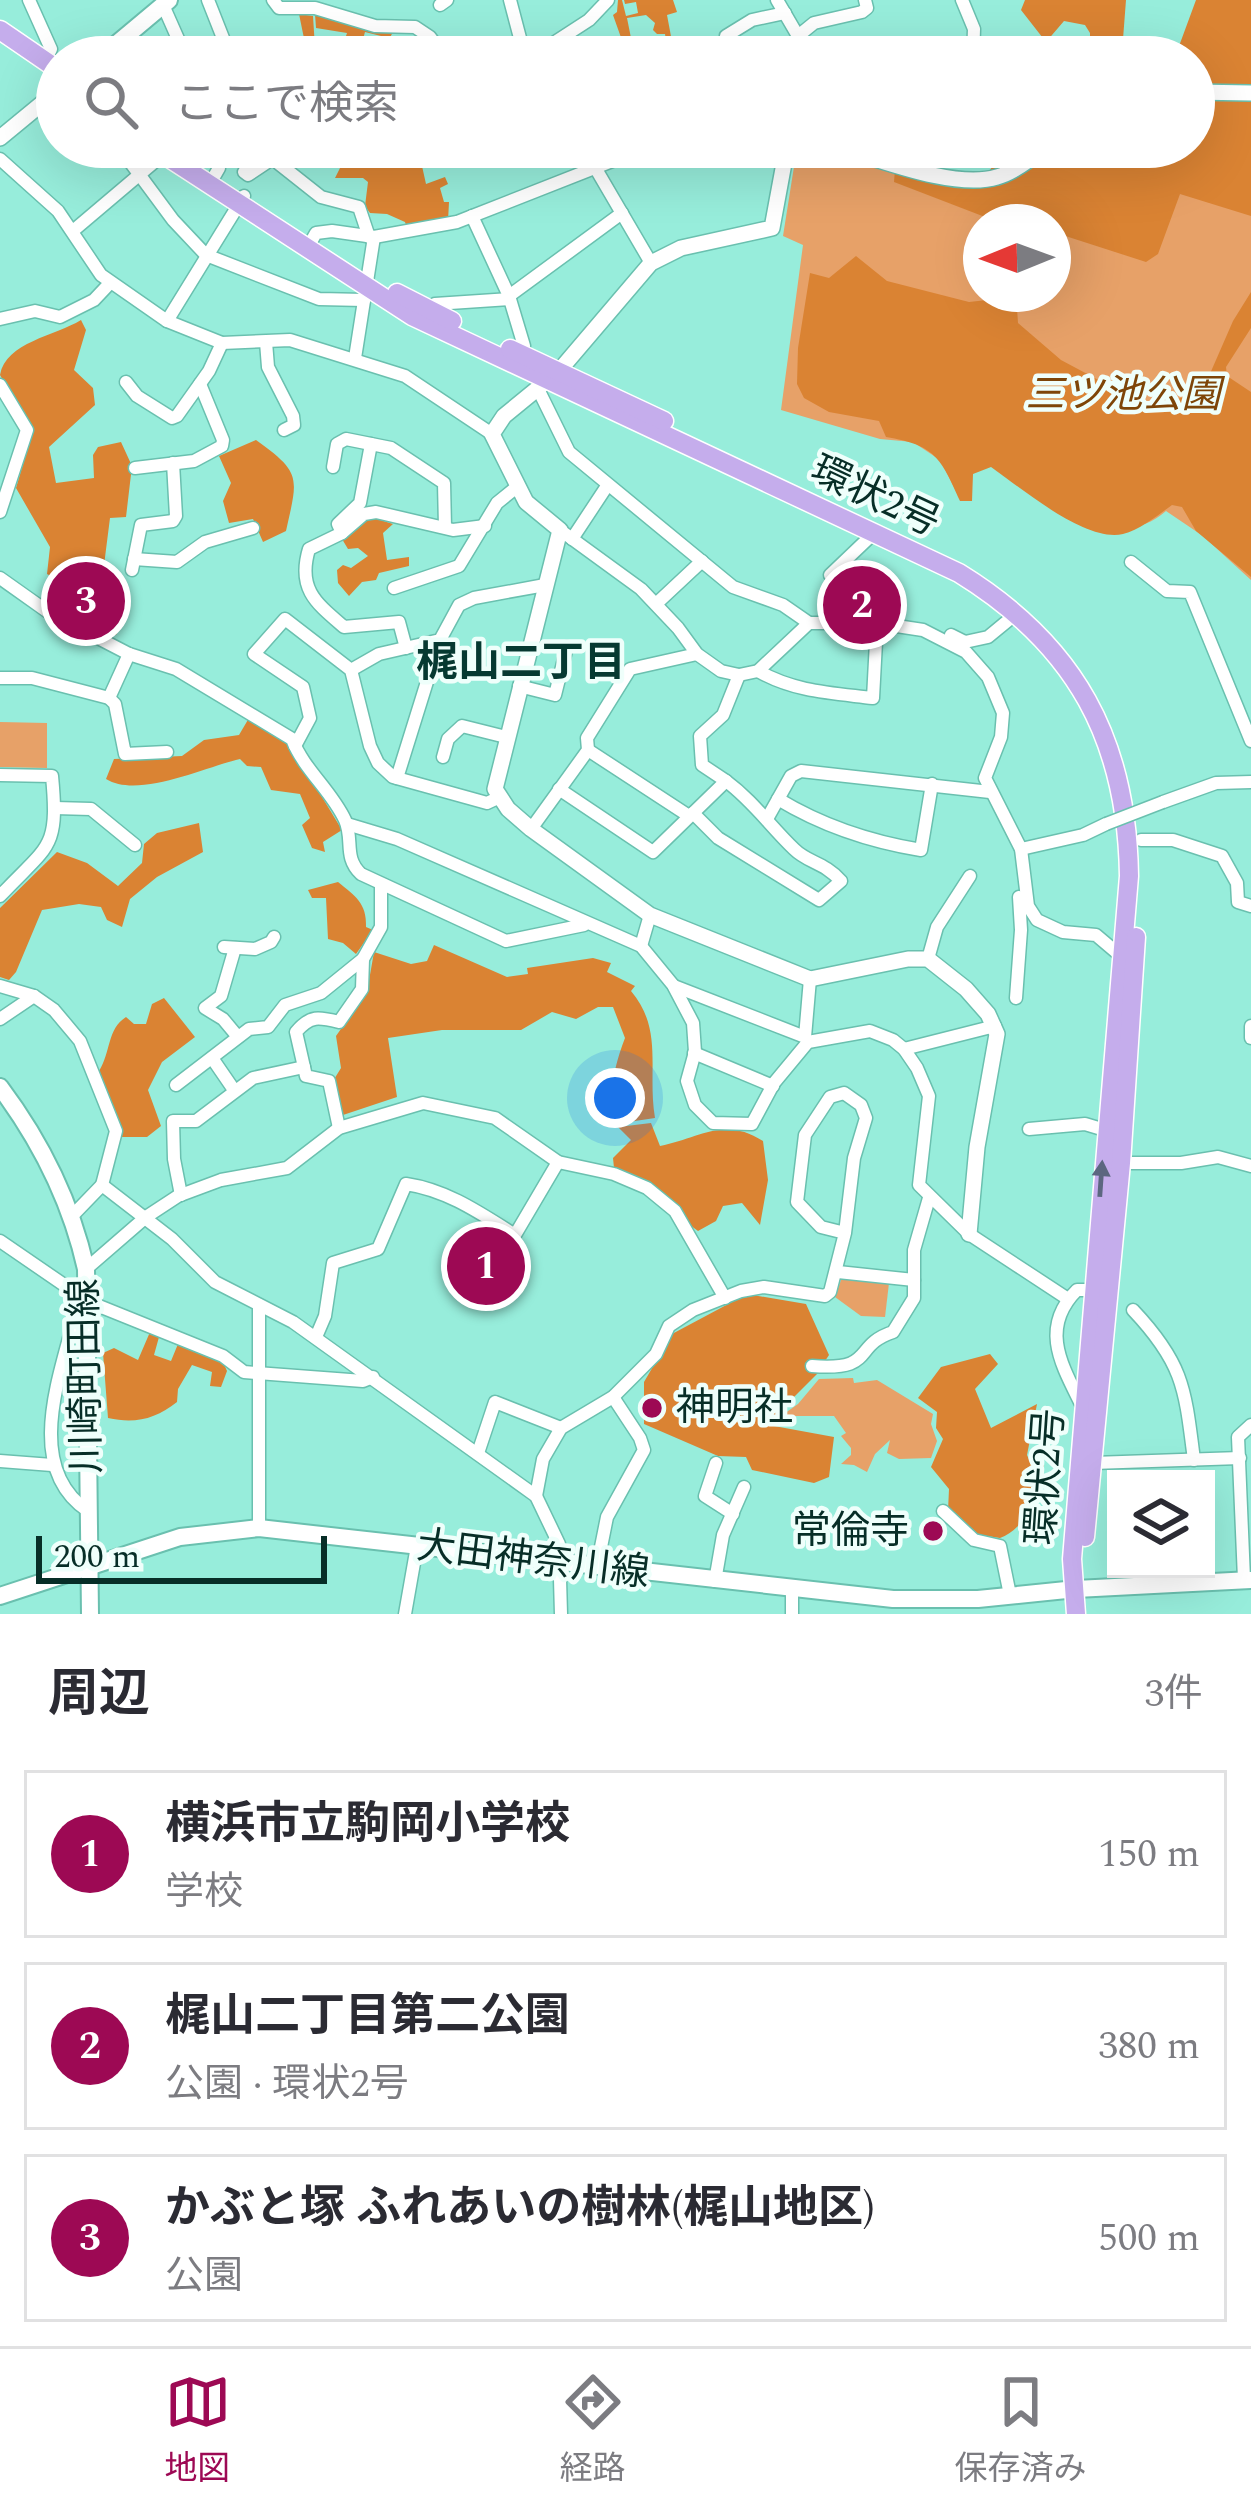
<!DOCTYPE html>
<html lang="ja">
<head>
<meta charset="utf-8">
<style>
  body { margin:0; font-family:Spectral,"Noto Sans JP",serif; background:#f2f2f3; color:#2b2b33 }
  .controls { position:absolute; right:36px; bottom:36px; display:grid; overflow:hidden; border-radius:0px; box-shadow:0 12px 48px #0002 }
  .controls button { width:108px; height:108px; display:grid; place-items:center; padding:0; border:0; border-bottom:3px solid #e1e1e2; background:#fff; color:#2b2b33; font:60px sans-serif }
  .compass { position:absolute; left:963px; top:204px; width:108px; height:108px; border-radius:50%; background:#fff; box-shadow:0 12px 48px #0002; rotate:269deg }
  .scale { position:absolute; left:36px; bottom:30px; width:291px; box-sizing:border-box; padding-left:12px; border:6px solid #072e27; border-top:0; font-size:33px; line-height:42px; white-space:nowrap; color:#072e27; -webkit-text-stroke:9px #effffb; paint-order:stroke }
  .you { position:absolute; left:615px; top:1098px; width:42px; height:42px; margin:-30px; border:9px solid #fff; border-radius:50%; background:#1a73e8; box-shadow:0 0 0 18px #1a73e833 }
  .badge { display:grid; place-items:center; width:78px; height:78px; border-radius:50%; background:#9d0954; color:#fff; font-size:39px; font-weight:700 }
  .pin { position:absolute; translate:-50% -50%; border:6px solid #fff; box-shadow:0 3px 12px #0006 }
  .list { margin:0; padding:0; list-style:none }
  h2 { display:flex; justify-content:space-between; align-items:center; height:156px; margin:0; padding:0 48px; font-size:51px }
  h2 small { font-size:39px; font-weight:400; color:#7c7c81 }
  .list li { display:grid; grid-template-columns:78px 1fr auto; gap:36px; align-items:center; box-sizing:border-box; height:168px; margin:0 24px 24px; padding:0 24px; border:3px solid #e1e1e2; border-radius:0px }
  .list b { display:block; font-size:45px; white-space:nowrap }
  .list p { margin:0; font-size:39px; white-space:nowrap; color:#7c7c81 }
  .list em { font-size:39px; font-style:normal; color:#7c7c81 }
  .icon { flex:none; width:66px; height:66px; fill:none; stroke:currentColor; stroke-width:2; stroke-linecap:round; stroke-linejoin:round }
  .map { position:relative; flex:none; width:1251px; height:1614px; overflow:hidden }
  .search { position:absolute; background:#fff; box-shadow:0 12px 48px #0002; left:36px; right:36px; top:36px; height:132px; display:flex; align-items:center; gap:30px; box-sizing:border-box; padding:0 42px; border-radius:66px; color:#7c7c81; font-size:45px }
  .sheet { height:732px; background:#fff }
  nav { display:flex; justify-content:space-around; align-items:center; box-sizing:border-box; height:168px; border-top:3px solid #e1e1e2; background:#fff; font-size:33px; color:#7c7c81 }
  nav a { display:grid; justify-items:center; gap:6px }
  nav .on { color:#9d0954 }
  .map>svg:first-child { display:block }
</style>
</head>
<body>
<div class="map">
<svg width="1251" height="1614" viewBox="0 0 1251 1614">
  <rect width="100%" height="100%" fill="#97eddb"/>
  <g fill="#e7a168" fill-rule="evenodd">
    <path d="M 1251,101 L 1251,580 L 1203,536 L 1166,511 C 1112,559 1038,490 992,459 L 972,466 L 958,495 L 940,460 L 913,442 L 880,439 L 781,410 L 803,245 L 783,236 L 796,154 L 806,149 L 818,151 L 924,181 L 1194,147 ZM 981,222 L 1053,222 L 1053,294 L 981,294 Z"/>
    <path d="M 0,722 L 47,723 L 47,768 L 0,767 Z"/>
    <path d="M 848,1279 L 889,1283 L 885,1317 L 861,1316 L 835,1297 L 841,1280 Z"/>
    <path d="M 853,1378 L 854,1383 L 877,1380 L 933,1414 L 931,1424 L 937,1441 L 931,1458 L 899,1459 L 887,1453 L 890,1440 L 875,1454 L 867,1472 L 854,1465 L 841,1464 L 851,1455 L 851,1448 L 841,1436 L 846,1433 L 834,1416 L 781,1416 L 798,1404 L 819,1379 Z"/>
  </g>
  <g fill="#da8333">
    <path d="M 618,0 L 622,0 L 626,16 L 638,13 L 636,2 L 625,4 L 624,0 L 673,0 L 677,12 L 667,15 L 673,47 L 658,54 L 657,50 L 667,46 L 665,34 L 657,34 L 653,30 L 655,23 L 646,15 L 627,18 L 632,43 L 624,46 L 613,15 L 617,12 Z"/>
    <path d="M 1025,0 L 1126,0 L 1122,52 L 1153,57 L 1090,57 L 1090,33 L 1085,25 L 1064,21 L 1046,42 L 1021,10 Z"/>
    <path d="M 1196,0 L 1251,0 L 1251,216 L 1180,194 L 1158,254 L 1146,262 L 1053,232 L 1053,222 L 998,222 L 894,182 L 895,169 L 981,184 L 1005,147 L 1194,147 L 1194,57 L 1175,57 Z"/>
    <path d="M 299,14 L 313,16 L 315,48 L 357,46 L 343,45 L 347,33 L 316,28 L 315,14 L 393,32 L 387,43 L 381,42 L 381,36 L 365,32 L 358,57 L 292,57 L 307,53 Z"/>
    <path d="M 376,149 L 393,153 L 406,149 L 418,166 L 422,166 L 426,184 L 445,177 L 448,184 L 440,188 L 444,202 L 449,202 L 448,221 L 407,228 L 405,222 L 387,214 L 370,213 L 365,206 L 368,182 L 363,178 L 335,178 L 340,168 L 373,164 Z"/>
    <path d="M 856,256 L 887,281 L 969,302 L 996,299 L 1017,308 L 1018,323 L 1061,360 L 1149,407 L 1202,392 L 1233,321 L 1251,292 L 1251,328 L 1226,367 L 1227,376 L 1251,392 L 1251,577 L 1196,531 L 1182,507 L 1172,505 C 1158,515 1140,530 1123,534 C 1086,543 1021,488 991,467 L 973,474 L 972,501 L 960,501 C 941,458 935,445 886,437 L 879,421 L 829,412 L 804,398 L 797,384 L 798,348 L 810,273 L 829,278 Z"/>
    <path d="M 81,320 L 86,330 L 74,370 L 93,388 L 95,405 L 49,447 L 56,483 L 94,478 L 93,455 L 98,447 L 121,442 L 132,466 L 126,517 L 110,518 L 103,573 L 129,603 L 116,635 L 59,603 L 67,584 L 47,574 L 50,547 L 16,488 L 32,433 L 0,375 C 6,342 55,336 81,320 Z"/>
    <path d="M 256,440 C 302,473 298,477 286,531 L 263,542 L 253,519 L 229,523 L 223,501 L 231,483 L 219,456 Z"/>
    <path d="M 371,517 L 393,524 L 383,533 L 387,560 L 409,557 L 409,566 L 379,573 L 376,580 L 362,582 L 349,596 L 338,583 L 337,570 L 343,565 L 351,568 L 368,556 L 358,548 L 348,549 L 342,539 L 361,520 Z"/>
    <path d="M 249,718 L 287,739 L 342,830 L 323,842 L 325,852 L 312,848 L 302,825 L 310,818 L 300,794 L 271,790 L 261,767 L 247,766 L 240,759 C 205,767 138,799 106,779 L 114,759 L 182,756 L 204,740 L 239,735 Z"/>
    <path d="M 199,823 L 203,852 L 157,877 L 130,899 L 122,927 L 107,920 L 101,907 L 79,904 L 42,910 L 16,972 L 9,980 L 0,977 L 0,908 L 57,852 L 87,863 L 118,886 L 142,863 L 144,844 L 157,833 Z"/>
    <path d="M 338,882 C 355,896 367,903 366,927 L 373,930 L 356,954 L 343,943 L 328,939 L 326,898 L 312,898 L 308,890 Z"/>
    <path d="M 434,945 L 507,977 L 528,974 L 527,968 L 593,958 L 611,963 L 607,972 L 635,986 L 631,991 C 664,1030 647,1070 655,1118 L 615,1124 C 608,1093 614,1067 625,1038 L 613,1007 L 598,1007 L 576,1019 L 552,1012 L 521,1030 L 442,1030 L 388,1038 L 397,1097 L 340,1116 L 333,1081 L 341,1068 L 336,1036 L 367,992 L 374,952 L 411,964 L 427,961 Z"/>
    <path d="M 164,998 L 195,1037 L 162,1062 L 148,1090 L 161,1126 L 147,1137 L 118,1137 L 119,1129 L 99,1071 C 111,1052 107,1029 126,1017 L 134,1024 L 146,1024 L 152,1004 Z"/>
    <path d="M 651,1123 L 660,1146 C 699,1138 725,1116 763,1141 L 768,1180 L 760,1225 L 742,1203 L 723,1206 L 716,1221 L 698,1231 L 614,1168 L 613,1158 L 631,1140 L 618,1127 Z"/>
    <path d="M 747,1294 L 806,1304 L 829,1355 L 825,1361 L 813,1362 L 818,1373 L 775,1416 L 774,1426 L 834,1437 L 829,1477 L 814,1483 L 752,1470 L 746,1457 L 718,1456 L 644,1424 L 644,1382 L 672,1334 Z"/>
    <path d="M 150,1332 L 159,1337 L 154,1355 L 171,1361 L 178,1344 L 223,1362 L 227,1371 L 221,1387 L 210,1386 L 212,1372 L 192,1365 L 178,1389 L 177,1402 C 156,1419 135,1424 108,1418 L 103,1353 L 114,1348 L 138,1360 Z"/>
    <path d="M 990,1354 L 998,1364 L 975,1389 L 991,1428 L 1037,1404 L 1027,1455 L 1031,1464 L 1044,1465 C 1045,1491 1024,1530 1000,1538 L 974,1534 L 948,1511 L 949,1489 L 931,1467 L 943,1439 L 936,1428 L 937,1412 L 918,1398 L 941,1367 Z"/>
  </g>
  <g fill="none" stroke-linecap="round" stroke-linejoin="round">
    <g stroke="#6ac0af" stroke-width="15">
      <g id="minor">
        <path d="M 29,0 L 51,49 L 45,61"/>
        <path d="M 208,0 L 223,38 L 220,57"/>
        <path d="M 273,0 L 279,8 L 315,8 L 375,26 L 415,27 L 430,37 L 445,57"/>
        <path d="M 510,0 L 525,57"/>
        <path d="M 777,0 L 798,36 L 797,57"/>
        <path d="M 962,0 L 974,29 L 973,57"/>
        <path d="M 163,5 L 186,57"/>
        <path d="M 440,5 L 447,0"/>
        <path d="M 798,36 L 814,23 L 862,12 L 867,8 L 865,0"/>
        <path d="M 532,57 L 589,20 L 608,0"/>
        <path d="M 730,57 L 726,36 L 752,20 L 785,13"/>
        <path d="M 119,147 L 173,220 L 206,255 L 319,299 L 364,300"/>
        <path d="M 581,147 L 585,171"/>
        <path d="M 0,159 L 58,211 L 101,275 L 167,321 L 222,343 L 290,340 L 405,376 L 492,434"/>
        <path d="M 273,159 L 321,197 L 359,207 L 369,237"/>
        <path d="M 596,169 L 651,263"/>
        <path d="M 244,172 L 248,175 L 278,155 L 276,147"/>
        <path d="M 215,175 L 219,168 L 219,147"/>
        <path d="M 472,216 L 509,296 L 524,346 L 520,354"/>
        <path d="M 74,230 L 172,147"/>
        <path d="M 312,240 L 316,233 L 332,231 L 374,237 L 457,222 L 648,147"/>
        <path d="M 509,296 L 622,213"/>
        <path d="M 429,316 L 435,304 L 510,299"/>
        <path d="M 0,319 L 35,311 L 60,317 L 94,300 L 110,283"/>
        <path d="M 167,321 L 244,196"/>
        <path d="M 266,342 L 268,367 L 293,416 L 294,425 L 284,430"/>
        <path d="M 355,358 L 374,237"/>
        <path d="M 126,382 L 137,396 L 172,418 L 177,416 L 209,371 L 222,343"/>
        <path d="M 0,385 L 27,430 L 0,512"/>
        <path d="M 538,389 L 569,452 L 733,587 L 783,605 L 809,623"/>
        <path d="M 333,467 L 337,444 L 346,439 L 371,444"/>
        <path d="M 135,468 L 194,461 L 222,446 L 223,440 L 200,384"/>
        <path d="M 560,530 L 641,589 L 678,628 L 697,654 L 721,671 L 739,675 L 758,671 L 809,623 L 877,623 L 923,630 L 966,652 L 988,677 L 1003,713 L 1001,737 L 985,778 L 1021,849 L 1028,906 L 1037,920 L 1063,932 L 1096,935 L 1122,957"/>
        <path d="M 342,533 L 364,514 L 376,512 L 453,530 L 485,526"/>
        <path d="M 572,539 L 607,486"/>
        <path d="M 134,559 L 177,562 L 205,542 L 253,528"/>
        <path d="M 1131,562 L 1167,591 L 1190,592 L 1251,741"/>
        <path d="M 132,570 L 141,525 L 173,521 L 176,516 L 173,463"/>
        <path d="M 830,575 L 874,533"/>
        <path d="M 0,578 L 48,612 L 129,654 L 176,669 L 292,739 C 304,770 331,790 345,820 C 354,840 343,857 361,874 L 506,941 L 584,925"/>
        <path d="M 394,588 L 459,566 L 497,503 L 518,486"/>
        <path d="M 656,604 L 702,561"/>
        <path d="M 951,635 L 965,642 L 988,637 L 1017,613"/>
        <path d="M 406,648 L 399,622 L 344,627 C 316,603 297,589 309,549 L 342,533 L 338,524 L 360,503 L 371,444 L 391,448 L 444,483 L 445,527"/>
        <path d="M 351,670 L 379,654 L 440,640 L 459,605 L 474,598 L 545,585"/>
        <path d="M 758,671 C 795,692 832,693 873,698 L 877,623"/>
        <path d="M 0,678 L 32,678 L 109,698 L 129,654"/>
        <path d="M 519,686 L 555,695 L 567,647"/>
        <path d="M 109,698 L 115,704 L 125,754 L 167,752"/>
        <path d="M 295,746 L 310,718 L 303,687 L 254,654 L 285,619 L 351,670 L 370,746 L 378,763 L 393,777 L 487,803 L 500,797"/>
        <path d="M 588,750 L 689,816"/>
        <path d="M 443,757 L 448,739 L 462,726 L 506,737"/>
        <path d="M 0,775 L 52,776 C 59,850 49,844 0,896"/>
        <path d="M 397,778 L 440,640"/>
        <path d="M 559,789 L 653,852 L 726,781 L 702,765 L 700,736 L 723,715 L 739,675"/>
        <path d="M 778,799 C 821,825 872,842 921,850 L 932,784"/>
        <path d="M 1163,802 L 1216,783 L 1251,782"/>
        <path d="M 55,808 L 91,809 L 135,845"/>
        <path d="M 693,813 L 718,838 L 819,900 L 841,881 C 824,862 808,863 794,849 C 770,826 753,801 726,781"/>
        <path d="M 768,817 L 791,776 L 801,771 L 990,792"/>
        <path d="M 347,824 L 397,839 L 641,946 L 673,985 L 693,1023 L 695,1052 L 687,1081 L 695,1105 L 713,1123 L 752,1124 L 774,1083 L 808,1042 L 870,1031 L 893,1040 L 904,1049 L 917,1068 L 929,1096 L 919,1185 L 969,1234 L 1068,1299"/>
        <path d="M 531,829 L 588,750 L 587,738 L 630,669 L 697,654"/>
        <path d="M 1141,840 L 1173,840 L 1222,856 L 1237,883 L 1238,902 L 1251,906"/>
        <path d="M 1021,849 L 1083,835 L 1106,824"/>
        <path d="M 641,946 L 650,915"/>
        <path d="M 224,947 L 255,949 L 271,942 L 274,937"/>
        <path d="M 235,948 L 221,996 L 205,1008 L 223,1019 L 238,1037"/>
        <path d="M 928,959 L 937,927 L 970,876"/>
        <path d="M 0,986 L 34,996 L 54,1010 L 80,1041 L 116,1131 L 102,1185"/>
        <path d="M 674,986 L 805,1037 L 808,1042"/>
        <path d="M 1016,998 L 1021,930 L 1019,897"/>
        <path d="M 0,1019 L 34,996"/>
        <path d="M 1251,1026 L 1251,1038"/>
        <path d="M 805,1037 L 810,979"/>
        <path d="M 904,1049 L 995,1026"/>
        <path d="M 694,1053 L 773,1086"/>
        <path d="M 212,1058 L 234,1090"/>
        <path d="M 176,1085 L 249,1029 L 268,1027 L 285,1005 L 321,993 L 363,959"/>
        <path d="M 339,1128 L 329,1081 L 306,1076 L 296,1032 C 310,1015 319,1017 339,1022 L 362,989 L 363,959 L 381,927 L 381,885"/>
        <path d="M 1029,1129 L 1085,1124 L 1105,1130"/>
        <path d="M 1121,1163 L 1181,1163 L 1218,1157 L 1251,1166"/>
        <path d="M 181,1195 L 174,1159 L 173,1121 L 196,1121 L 253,1078 L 304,1067"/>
        <path d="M 73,1215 L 102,1185 L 172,1239 L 215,1282 L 293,1322 L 536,1496 L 559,1544 L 561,1614"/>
        <path d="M 0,1241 L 89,1302 L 223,1356 L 244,1372 L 363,1381 L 373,1377"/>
        <path d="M 86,1269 L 146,1217 L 178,1196 L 221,1180 L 287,1168 L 339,1128 L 423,1103 L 495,1118 L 558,1162 L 614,1174 L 647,1188 L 675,1211 L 725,1298"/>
        <path d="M 838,1272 L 914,1280"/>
        <path d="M 1133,1310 C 1184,1364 1185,1389 1194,1460"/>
        <path d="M 316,1337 L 325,1316 L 333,1263 L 378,1249 L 406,1184 C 447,1190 480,1213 515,1235 L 558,1162"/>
        <path d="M 812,1366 C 877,1371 851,1346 893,1332 L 914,1298 L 914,1250 L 929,1198"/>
        <path d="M 1083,1408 C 1063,1367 1038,1329 1077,1290 L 1097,1290"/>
        <path d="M 478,1453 L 495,1402 L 561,1428"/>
        <path d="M 0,1461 L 52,1465"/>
        <path d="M 716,1463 L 705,1496 L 733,1514"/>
        <path d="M 1093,1463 L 1240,1458"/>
        <path d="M 536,1496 L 543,1459 L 561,1428 L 613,1397 L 656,1354 L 669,1326 L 693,1310 L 741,1291 L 764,1287 L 825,1296 L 830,1292 L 845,1233 L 854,1158 L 866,1118 L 861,1105 L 844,1093 L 830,1097 L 805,1135 L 797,1202 L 821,1227 L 845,1233"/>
        <path d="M 88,1511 C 25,1469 58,1381 74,1320 L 88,1313"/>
        <path d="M 943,1511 L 974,1540 L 1000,1546 L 1010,1595"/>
        <path d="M 259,1528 L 259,1305"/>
        <path d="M 597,1567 L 607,1517 L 644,1450 L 640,1438 L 613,1397"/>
        <path d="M 1244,1579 L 1238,1437 L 1251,1425"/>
        <path d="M 715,1581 L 723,1535 L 744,1487"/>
        <path d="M 792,1590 L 792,1614"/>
        <path d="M 405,1614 L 417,1546"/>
      </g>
    </g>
    <g stroke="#6ac0af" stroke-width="18">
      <g id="tertiary">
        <path d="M 1194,92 L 1251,93"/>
        <path d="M 0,138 L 57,91"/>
        <path d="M 787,147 L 772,228 L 681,248 L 651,263 L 559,371 L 504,416 L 492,434 L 526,502 L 560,530 L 495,789 L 508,809 L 531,829 L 650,915 L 810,979 L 908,959 L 928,959 L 966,989 L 988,1014 L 997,1034 L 977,1147 L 969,1234"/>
        <path d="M 837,147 C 879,159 955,190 997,177 C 1015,172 1032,157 1047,147"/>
      </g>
    </g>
    <g stroke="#6ac0af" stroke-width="20">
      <g id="secondary">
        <path d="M 101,57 L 169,0"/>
        <path d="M 0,1087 C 42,1143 71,1202 86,1269 L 90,1614"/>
        <path d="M 0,1596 L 180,1537 L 259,1528 L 893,1599 L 978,1599 L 1076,1589 L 1251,1580"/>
      </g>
    </g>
    <g stroke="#fff" stroke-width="21">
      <g id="primary">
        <path d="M 0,30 L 57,69"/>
        <path d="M 152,147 L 412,316 L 959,573 C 1076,645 1127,740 1129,876 L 1072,1559 L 1076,1614"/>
        <path d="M 397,293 L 452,321"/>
        <path d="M 510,349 L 664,421"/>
        <path d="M 1085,1537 L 1121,1163 L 1136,937"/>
      </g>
    </g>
    <use href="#minor" stroke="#fff" stroke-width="12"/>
    <use href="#tertiary" stroke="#fff" stroke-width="15"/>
    <use href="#secondary" stroke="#fff" stroke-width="16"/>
    <use href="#primary" stroke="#c5adec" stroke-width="18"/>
    <g stroke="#6ac0af" stroke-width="15" stroke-linecap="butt">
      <path id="minor-bridge" d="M 1106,824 L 1163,802"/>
    </g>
    <use href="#minor-bridge" stroke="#fff" stroke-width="12"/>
  </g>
  <defs><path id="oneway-solid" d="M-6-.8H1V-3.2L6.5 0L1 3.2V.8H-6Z" transform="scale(3)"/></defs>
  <use fill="#5c6780" href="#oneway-solid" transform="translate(1101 1179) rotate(-86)"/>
  <g fill="#9d0954" stroke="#effffb" stroke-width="4.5">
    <circle cx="652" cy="1408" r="12"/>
    <circle cx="933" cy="1531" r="12"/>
  </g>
  <g text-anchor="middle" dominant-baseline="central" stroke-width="9" stroke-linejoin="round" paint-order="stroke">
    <g font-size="39" font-style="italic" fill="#7e4508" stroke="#effffb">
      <text x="1123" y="395">三ツ池公園</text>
    </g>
    <g font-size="39" fill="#072e27" stroke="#effffb">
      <text transform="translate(875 497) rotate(25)">環状2号</text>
      <text transform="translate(86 1376) rotate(-91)">川崎町田線</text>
      <text transform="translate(1046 1477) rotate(-86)">環状2号</text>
      <text transform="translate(533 1560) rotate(7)">大田神奈川線</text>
    </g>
    <g font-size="39" fill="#072e27" stroke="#effffb" text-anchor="start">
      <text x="676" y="1408">神明社</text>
      <text x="909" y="1531" text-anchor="end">常倫寺</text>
    </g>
    <g font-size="42" font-weight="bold" fill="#063931" stroke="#effffb">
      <text x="521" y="663">梶山二丁目</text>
    </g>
  </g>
</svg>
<div class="controls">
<button><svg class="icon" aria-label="layers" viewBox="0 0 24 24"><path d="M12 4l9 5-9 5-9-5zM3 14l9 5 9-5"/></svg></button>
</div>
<svg class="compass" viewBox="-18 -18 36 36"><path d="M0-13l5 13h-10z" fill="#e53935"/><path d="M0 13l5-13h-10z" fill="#7c7c81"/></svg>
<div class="scale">200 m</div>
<div class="you"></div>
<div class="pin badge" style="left:486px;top:1266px">1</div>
<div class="pin badge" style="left:862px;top:605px">2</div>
<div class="pin badge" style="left:86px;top:601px">3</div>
<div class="search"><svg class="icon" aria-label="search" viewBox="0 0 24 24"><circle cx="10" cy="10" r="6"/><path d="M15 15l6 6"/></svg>ここで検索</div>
</div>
<section class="sheet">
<h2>周辺<small>3件</small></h2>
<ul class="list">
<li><span class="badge">1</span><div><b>横浜市立駒岡小学校</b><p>学校</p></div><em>150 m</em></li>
<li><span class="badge">2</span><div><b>梶山二丁目第二公園</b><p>公園 · 環状2号</p></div><em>380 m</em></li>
<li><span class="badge">3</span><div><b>かぶと塚 ふれあいの樹林(梶山地区)</b><p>公園</p></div><em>500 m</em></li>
</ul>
</section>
<nav>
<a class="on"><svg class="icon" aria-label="map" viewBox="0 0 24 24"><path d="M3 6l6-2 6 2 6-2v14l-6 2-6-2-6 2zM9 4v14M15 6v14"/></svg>地図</a>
<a><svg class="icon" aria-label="directions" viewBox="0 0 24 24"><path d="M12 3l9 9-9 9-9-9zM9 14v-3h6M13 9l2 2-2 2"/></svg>経路</a>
<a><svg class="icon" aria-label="saved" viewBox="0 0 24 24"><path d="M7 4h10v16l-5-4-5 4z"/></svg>保存済み</a>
</nav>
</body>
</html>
